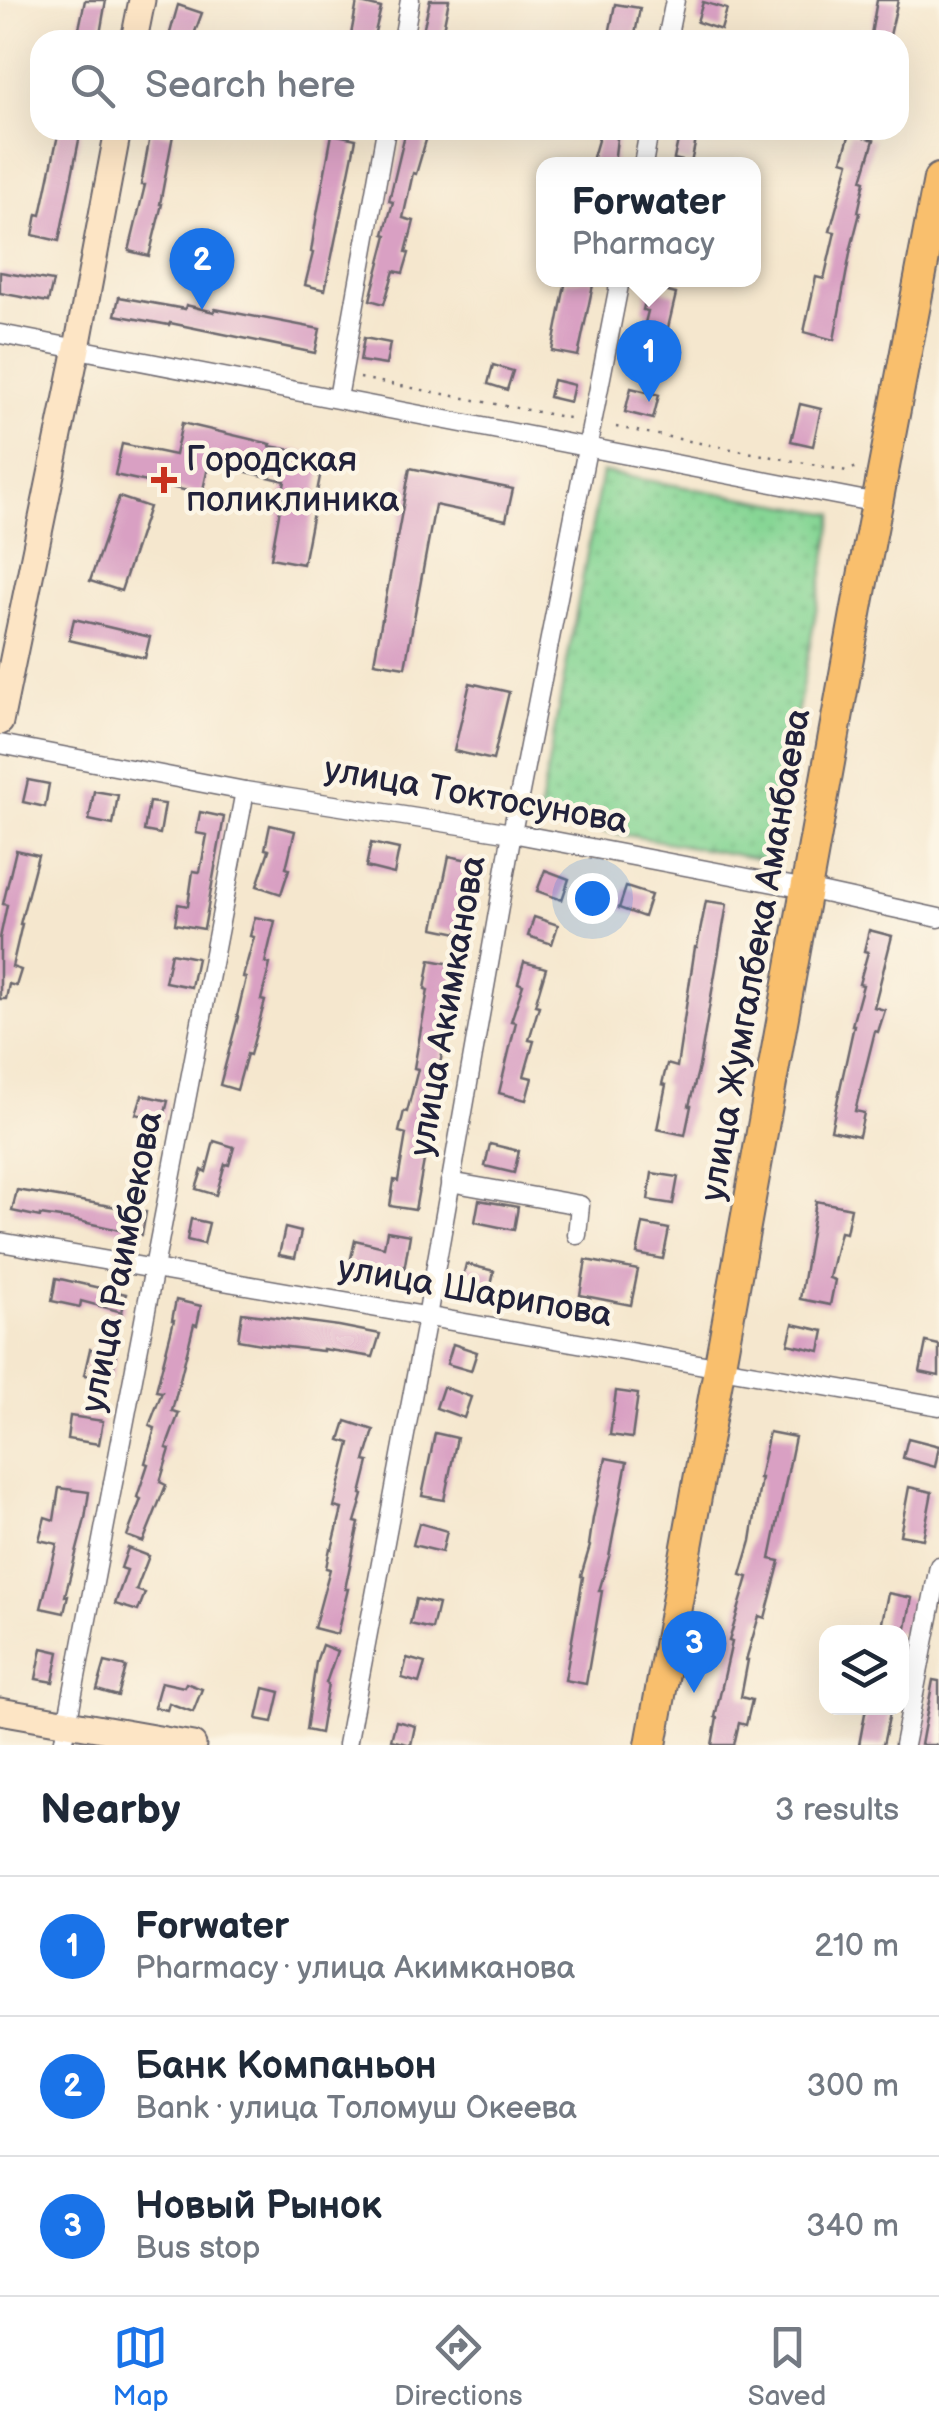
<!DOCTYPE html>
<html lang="en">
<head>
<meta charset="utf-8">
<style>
  body { margin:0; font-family:"Balsamiq Sans",sans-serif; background:#f6f6f7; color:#1f2937 }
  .controls { position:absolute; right:30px; bottom:30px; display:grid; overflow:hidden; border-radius:20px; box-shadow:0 10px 40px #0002 }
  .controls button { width:90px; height:90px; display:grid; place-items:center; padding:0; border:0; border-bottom:2px solid #e0e1e3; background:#fff; color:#1f2937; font:50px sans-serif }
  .you { position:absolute; left:592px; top:898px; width:35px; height:35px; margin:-25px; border:8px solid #fff; border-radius:50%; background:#1a73e8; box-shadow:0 0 0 15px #1a73e833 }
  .badge { display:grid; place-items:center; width:65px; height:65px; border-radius:50%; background:#1a73e8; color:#fff; font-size:32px; font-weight:700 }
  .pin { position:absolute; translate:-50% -82px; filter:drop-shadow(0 2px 5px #0008) }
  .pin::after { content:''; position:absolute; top:52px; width:35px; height:30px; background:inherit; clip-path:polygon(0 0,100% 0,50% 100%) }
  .popup { position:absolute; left:536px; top:157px; width:225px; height:130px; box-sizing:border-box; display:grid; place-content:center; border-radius:20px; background:#fff; filter:drop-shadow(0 2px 8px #0005); font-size:32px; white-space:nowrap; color:#747a83 }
  .popup b { font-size:38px; color:#1f2937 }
  .popup::after { content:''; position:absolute; left:50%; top:100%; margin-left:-20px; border:20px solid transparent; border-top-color:#fff }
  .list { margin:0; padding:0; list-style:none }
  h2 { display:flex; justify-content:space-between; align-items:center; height:130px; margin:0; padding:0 40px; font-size:42px }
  h2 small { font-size:32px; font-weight:400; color:#747a83 }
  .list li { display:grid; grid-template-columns:65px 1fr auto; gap:30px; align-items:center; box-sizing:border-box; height:140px; padding:0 40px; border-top:2px solid #e0e1e3 }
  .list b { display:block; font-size:38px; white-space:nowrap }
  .list p { margin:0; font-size:32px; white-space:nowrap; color:#747a83 }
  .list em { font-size:32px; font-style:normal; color:#747a83 }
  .icon { flex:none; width:55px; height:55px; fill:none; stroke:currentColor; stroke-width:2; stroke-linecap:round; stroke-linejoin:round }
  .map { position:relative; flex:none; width:939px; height:1745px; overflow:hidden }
  .search { position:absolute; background:#fff; box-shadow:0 10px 40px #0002; left:30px; right:30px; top:30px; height:110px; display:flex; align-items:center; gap:25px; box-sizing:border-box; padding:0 35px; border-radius:30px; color:#747a83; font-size:38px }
  .sheet { height:550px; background:#fff }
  nav { display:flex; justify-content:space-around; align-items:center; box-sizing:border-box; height:140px; border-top:2px solid #e0e1e3; background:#fff; font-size:28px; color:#747a83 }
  nav a { display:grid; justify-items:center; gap:5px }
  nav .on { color:#1a73e8 }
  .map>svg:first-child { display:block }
</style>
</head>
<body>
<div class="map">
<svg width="939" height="1745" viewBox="0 0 939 1745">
  <defs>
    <pattern id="park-dots" width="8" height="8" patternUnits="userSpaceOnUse" patternTransform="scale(2.5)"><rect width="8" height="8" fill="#87d695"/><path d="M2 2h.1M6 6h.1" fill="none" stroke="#74b781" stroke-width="1.8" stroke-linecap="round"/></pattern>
  </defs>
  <rect width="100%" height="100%" fill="#fcf5e5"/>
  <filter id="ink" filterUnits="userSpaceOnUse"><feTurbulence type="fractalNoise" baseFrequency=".01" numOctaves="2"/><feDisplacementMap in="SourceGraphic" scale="20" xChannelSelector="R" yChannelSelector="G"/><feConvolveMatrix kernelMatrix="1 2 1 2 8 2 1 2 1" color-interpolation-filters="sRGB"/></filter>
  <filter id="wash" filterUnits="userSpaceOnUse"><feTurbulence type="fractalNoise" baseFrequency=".0048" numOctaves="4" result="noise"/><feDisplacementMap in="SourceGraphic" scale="40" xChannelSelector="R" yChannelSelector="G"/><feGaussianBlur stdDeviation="2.25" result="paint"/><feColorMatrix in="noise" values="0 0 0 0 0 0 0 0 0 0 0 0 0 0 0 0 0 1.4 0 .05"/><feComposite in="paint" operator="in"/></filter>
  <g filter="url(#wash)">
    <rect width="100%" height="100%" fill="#f5e7ce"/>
    <path fill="url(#park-dots)" stroke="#547c68" stroke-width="2.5" d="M 602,472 L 834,514 L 770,861 L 538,819 Z"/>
    <g id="blocks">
      <g fill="#d9a0c3">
        <path d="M 85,0 L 106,0 L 99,40 L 77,38 Z"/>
        <path d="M 430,0 L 449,0 L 441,39 L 422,35 Z"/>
        <path d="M 877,0 L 898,0 L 889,40 L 870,40 Z"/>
        <path d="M 357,2 L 381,8 L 373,40 L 350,40 Z"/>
        <path d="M 703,2 L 727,9 L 721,30 L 697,22 Z"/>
        <path d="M 615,4 L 640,8 L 634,40 L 608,40 Z"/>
        <path d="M 178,5 L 202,13 L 192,40 L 168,40 Z"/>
        <path d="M 59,130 L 81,130 L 59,241 L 33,235 L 37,214 L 41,215 Z"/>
        <path d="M 406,130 L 429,130 L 416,174 L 413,173 L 403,218 L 414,221 L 406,252 L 409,253 L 403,273 L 394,271 L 384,304 L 370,300 L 387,235 L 384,234 L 393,202 L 389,201 Z"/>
        <path d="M 601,130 L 618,130 L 614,164 L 591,164 Z"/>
        <path d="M 151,131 L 173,135 L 160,204 L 162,204 L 149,256 L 129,251 L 145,185 L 141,185 Z"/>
        <path d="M 680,131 L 697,135 L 691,163 L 674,159 Z"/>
        <path d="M 850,133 L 874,140 L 862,180 L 865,181 L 858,212 L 860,213 L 851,248 L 834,340 L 804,332 L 816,277 L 824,279 L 835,232 L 830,231 L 849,162 L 842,160 Z"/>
        <path d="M 332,134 L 356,139 L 325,290 L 305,285 L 313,253 L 311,252 L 316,220 Z"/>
        <path d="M 0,272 L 53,281 L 48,302 L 0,293 Z"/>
        <path d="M 566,280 L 594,280 L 578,356 L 552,351 Z"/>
        <path d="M 648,287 L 676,294 L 662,353 L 639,347 L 648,311 L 643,310 Z"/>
        <path d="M 119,297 L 185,309 L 186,305 L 214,312 L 215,309 L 320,329 L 315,353 L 170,323 L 169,325 L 115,315 Z"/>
        <path d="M 364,338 L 390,343 L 386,365 L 360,361 Z"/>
        <path d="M 493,365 L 513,371 L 507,390 L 488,384 Z"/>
        <path d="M 553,380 L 574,385 L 570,402 L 549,397 Z"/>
        <path d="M 631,388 L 659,395 L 653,419 L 625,412 Z"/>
        <path d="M 800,404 L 821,409 L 813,446 L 791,441 Z"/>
        <path d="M 182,423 L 271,444 L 270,446 L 324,456 L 303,564 L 271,558 L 285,481 L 209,463 L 202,494 L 115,475 L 122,444 L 175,455 Z"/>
        <path d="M 410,468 L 513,489 L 506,520 L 435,505 L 405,667 L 374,662 Z"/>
        <path d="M 119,497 L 149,507 L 121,591 L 90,581 Z"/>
        <path d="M 74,619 L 150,637 L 145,658 L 69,640 Z"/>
        <path d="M 470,683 L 509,692 L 493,760 L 454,751 Z"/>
        <path d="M 28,780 L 49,784 L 45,807 L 23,802 Z"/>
        <path d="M 94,791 L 118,795 L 113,825 L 89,820 Z"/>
        <path d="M 149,802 L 165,804 L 160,834 L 144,831 Z"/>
        <path d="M 200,812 L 224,817 L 204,929 L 175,924 L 178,904 L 188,906 L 193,871 L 200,872 L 207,835 L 196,833 Z"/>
        <path d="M 270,825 L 295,831 L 286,868 L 289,869 L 281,894 L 257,886 L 269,850 L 265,849 Z"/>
        <path d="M 371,843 L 399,849 L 394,874 L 366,867 Z"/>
        <path d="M 16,850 L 38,855 L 20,924 L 22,924 L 12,967 L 21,970 L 16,986 L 9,984 L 6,999 L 0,999 L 0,938 L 7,905 L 3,904 Z"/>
        <path d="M 449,856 L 478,862 L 463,934 L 434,928 Z"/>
        <path d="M 545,870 L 569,879 L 562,900 L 537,891 Z"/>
        <path d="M 626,887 L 651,895 L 644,917 L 619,908 Z"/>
        <path d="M 706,901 L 727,904 L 699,1067 L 689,1106 L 691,1106 L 685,1135 L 657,1129 L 666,1085 L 662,1084 L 667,1064 L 677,1067 L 695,947 L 697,947 Z"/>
        <path d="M 255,917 L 275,921 L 265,963 L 270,964 L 261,1000 L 265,1001 L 250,1055 L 247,1054 L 237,1090 L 220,1085 L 238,1017 L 237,1016 L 246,978 L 243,977 L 254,937 L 250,936 Z"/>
        <path d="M 534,917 L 558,925 L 552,944 L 528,936 Z"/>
        <path d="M 869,930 L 892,936 L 874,1007 L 885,1010 L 878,1032 L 875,1031 L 855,1111 L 864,1113 L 859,1136 L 831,1130 L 854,1025 L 852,1025 L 863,985 L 859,984 L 868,952 L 864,951 Z"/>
        <path d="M 171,953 L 197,958 L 191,987 L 165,982 Z"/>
        <path d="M 430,960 L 457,965 L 450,1006 L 452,1006 L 429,1117 L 432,1117 L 415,1210 L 390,1206 L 394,1180 L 398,1181 L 406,1134 L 399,1132 L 404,1111 L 407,1112 L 418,1069 L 414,1068 L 428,990 L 425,989 Z"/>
        <path d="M 524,962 L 546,968 L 535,1005 L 539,1006 L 529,1040 L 534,1041 L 524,1076 L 532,1078 L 526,1100 L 499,1093 L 516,1022 L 511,1021 L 523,985 L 518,983 Z"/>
        <path d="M 142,1095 L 168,1101 L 163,1121 L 136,1114 Z"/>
        <path d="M 214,1141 L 234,1147 L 229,1165 L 225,1164 L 216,1195 L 196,1189 L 202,1170 L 206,1172 Z"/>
        <path d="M 490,1144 L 519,1151 L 514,1173 L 485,1166 Z"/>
        <path d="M 652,1173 L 678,1177 L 673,1204 L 648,1200 Z"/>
        <path d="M 17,1190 L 146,1212 L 142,1235 L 74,1220 L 40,1215 L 40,1217 L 12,1211 Z"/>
        <path d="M 479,1200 L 518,1207 L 514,1230 L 475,1222 Z"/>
        <path d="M 816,1201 L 851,1208 L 846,1233 L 840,1232 L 829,1278 L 835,1280 L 830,1305 L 800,1299 Z"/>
        <path d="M 191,1219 L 209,1223 L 204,1244 L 187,1240 Z"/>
        <path d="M 643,1224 L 669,1229 L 663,1259 L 637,1254 Z"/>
        <path d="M 285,1228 L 301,1232 L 295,1258 L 279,1255 Z"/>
        <path d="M 387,1231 L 410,1235 L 403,1276 L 349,1267 L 355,1240 L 384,1247 Z"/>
        <path d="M 586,1260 L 638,1270 L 631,1305 L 580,1295 Z"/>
        <path d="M 466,1264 L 494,1271 L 489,1296 L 460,1289 Z"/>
        <path d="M 56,1278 L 126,1294 L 122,1312 L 81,1301 L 80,1307 L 52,1301 Z"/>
        <path d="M 176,1300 L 201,1306 L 197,1325 L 194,1324 L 172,1411 L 179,1413 L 166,1448 L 170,1449 L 160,1482 L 166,1485 L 143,1542 L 127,1536 L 141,1499 L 137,1497 L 148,1464 L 145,1463 L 155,1428 L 149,1426 L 162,1392 L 156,1391 L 174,1320 L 172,1320 Z"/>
        <path d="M 242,1313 L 339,1326 L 380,1334 L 373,1357 L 323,1349 L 323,1351 L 261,1344 L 238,1340 Z"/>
        <path d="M 793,1324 L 824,1331 L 820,1351 L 788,1344 Z"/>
        <path d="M 926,1342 L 939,1345 L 939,1376 L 920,1372 Z"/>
        <path d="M 453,1344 L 477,1352 L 471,1371 L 447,1364 Z"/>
        <path d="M 90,1349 L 116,1354 L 111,1380 L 84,1375 Z"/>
        <path d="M 443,1387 L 471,1397 L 464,1418 L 436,1408 Z"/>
        <path d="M 616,1391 L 638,1394 L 632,1438 L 610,1435 Z"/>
        <path d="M 70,1416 L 103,1421 L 99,1444 L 67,1439 Z"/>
        <path d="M 346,1421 L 374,1430 L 365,1461 L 369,1462 L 361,1494 L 363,1495 L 355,1522 L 359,1523 L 345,1589 L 348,1589 L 337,1634 L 314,1628 L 330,1569 L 326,1568 L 330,1548 L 332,1549 L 342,1509 L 334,1507 L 350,1443 L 340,1440 Z"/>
        <path d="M 769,1432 L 795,1437 L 770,1559 L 780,1561 L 765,1618 L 759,1616 L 746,1660 L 748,1660 L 741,1697 L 752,1700 L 746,1725 L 739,1723 L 734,1745 L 712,1745 L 717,1718 L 715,1717 L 732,1642 L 729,1641 L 748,1577 L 741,1575 L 751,1541 L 761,1478 L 759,1478 Z"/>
        <path d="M 435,1433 L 457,1438 L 444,1500 L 422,1496 Z"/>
        <path d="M 908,1438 L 939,1446 L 935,1467 L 903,1458 Z"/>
        <path d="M 606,1458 L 627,1462 L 609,1557 L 599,1591 L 602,1591 L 586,1684 L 565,1680 L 583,1577 L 581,1576 L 590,1546 L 589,1545 L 593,1518 Z"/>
        <path d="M 909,1487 L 932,1492 L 923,1539 L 900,1535 Z"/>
        <path d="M 59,1488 L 89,1492 L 85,1519 L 65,1596 L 68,1596 L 64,1613 L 41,1608 L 57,1544 L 39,1540 L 45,1517 L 54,1520 Z"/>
        <path d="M 419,1523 L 447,1531 L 442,1552 L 413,1545 Z"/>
        <path d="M 128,1548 L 149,1556 L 136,1590 L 145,1593 L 138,1611 L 115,1604 L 127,1570 L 121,1568 Z"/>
        <path d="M 888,1593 L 912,1598 L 905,1632 L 880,1632 Z"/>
        <path d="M 416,1599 L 438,1604 L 432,1629 L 410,1624 Z"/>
        <path d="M 322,1645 L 337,1651 L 326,1683 L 328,1684 L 320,1733 L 306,1730 L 316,1662 Z"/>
        <path d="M 42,1648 L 59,1652 L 53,1682 L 36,1679 Z"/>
        <path d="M 407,1658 L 425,1663 L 419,1683 L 402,1678 Z"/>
        <path d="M 105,1662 L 126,1667 L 118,1696 L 97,1690 Z"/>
        <path d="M 933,1680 L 939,1681 L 939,1745 L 921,1745 Z"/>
        <path d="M 161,1682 L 184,1687 L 186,1683 L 202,1689 L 193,1712 L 169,1703 L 167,1710 L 154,1707 Z"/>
        <path d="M 264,1688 L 280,1692 L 273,1722 L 257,1719 Z"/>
        <path d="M 866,1708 L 891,1708 L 883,1745 L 859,1745 Z"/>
        <path d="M 396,1721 L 415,1726 L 411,1745 L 391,1740 Z"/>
      </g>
    </g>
  </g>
  <g filter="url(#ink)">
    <use href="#blocks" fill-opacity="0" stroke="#6c676e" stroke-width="2.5"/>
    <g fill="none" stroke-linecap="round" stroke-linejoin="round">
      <g stroke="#6c676e" stroke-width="21">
        <g id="street">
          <path d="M 403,40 L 410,0"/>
          <path d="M 667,40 L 675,0"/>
          <path d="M 643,165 L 649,130"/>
          <path d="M 0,334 L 877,503"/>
          <path d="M 338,398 L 386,130"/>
          <path d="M 0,744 L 245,791 L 512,833 L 806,889 L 939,918"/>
          <path d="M 450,1182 L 580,1205 L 577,1235"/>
          <path d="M 0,1242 L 939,1406"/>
          <path d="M 63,1745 L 245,791"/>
          <path d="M 347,1745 L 427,1317 L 512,833 L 620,280"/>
          <path d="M 904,1745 L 939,1566"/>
        </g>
      </g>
      <g stroke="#6c676e" stroke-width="29">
        <g id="secondary">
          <path d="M 134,40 L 142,0"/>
          <path d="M 0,722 L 77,348 L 118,130"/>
          <path d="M 0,1711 L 193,1745"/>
        </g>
      </g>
      <g stroke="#6c676e" stroke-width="34">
        <path id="primary" d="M 651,1745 L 857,608 L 939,179"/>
      </g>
      <g stroke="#6c676e" stroke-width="2.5" stroke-dasharray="2.5 8" stroke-linecap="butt">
        <path d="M 360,378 L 574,419"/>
        <path d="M 616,427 L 847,471 L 859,466"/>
      </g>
      <use href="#street" stroke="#fff" stroke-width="18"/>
      <use href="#secondary" stroke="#fde5c5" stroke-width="25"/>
      <use href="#primary" stroke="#f9bf6d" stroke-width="30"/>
    </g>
  </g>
  <path fill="#c8321e" stroke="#fcf5e5" stroke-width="4" d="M159 465h10v10h10v10h-10v10h-10v-10h-10v-10h10z"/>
  <g text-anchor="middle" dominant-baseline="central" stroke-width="9" stroke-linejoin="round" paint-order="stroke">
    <g font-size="35" fill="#22223b" stroke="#fcf5e5" text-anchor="start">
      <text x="186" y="460">Городская<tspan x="186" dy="40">поликлиника</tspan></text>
    </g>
    <g font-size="35" fill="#22223b" stroke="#fcf5e5">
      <text transform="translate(476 796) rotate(10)">улица Токтосунова</text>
      <text transform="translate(756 955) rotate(-80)">улица Жумгалбека Аманбаева</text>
      <text transform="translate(448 1006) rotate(-80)">улица Акимканова</text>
      <text transform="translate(122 1262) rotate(-79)">улица Раимбекова</text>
      <text transform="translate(475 1292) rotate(10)">улица Шарипова</text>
    </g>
  </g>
</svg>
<div class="controls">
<button><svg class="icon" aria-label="layers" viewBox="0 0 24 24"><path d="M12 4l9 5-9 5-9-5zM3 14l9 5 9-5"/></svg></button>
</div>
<div class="you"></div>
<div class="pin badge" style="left:649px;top:402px">1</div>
<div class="popup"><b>Forwater</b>Pharmacy</div>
<div class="pin badge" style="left:202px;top:310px">2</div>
<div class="pin badge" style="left:694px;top:1693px">3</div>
<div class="search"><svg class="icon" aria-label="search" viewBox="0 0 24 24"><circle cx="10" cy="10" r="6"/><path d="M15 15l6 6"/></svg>Search here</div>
</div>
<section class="sheet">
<h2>Nearby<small>3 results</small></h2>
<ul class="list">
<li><span class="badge">1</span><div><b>Forwater</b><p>Pharmacy · улица Акимканова</p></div><em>210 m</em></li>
<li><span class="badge">2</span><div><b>Банк Компаньон</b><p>Bank · улица Толомуш Океева</p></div><em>300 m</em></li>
<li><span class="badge">3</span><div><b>Новый Рынок</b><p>Bus stop</p></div><em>340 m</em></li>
</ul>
</section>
<nav>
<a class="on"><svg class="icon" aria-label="map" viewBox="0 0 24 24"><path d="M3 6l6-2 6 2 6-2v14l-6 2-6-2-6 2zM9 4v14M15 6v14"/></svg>Map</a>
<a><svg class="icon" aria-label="directions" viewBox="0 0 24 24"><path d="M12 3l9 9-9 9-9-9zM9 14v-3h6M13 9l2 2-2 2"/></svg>Directions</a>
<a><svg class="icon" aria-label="saved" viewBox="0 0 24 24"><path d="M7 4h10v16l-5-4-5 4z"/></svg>Saved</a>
</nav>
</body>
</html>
